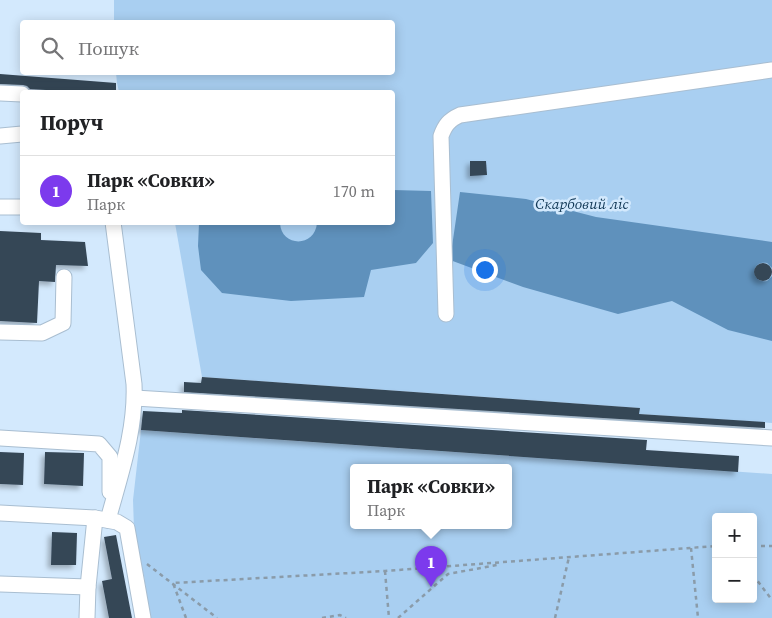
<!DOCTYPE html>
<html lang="uk">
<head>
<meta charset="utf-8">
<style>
  body { margin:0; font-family:"Source Serif 4",serif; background:#f6f6f6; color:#202124 }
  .controls { position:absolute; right:15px; bottom:15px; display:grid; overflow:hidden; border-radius:5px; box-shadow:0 2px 12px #0003 }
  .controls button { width:45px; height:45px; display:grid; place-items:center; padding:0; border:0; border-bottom:1px solid #e0e0e0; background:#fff; color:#202124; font:25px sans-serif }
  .you { position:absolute; left:484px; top:269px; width:18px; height:18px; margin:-12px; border:4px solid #fff; border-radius:50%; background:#1a73e8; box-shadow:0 0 0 8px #1a73e833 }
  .badge { display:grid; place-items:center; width:32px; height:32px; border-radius:50%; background:#7c3aed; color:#fff; font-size:16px; font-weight:700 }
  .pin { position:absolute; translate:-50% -41px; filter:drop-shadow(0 1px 2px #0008) }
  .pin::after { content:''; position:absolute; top:26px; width:18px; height:15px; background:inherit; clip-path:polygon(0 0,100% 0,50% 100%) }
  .popup { position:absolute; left:350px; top:464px; width:162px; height:65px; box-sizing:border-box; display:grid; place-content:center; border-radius:5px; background:#fff; filter:drop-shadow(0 1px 4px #0005); font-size:16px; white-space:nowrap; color:#757577 }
  .popup b { font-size:19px; color:#202124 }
  .popup::after { content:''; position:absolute; left:50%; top:100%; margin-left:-10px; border:10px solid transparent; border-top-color:#fff }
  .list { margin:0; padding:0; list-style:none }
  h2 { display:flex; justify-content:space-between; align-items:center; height:65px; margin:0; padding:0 20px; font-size:21px }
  h2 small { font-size:16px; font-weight:400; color:#757577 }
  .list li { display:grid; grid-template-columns:32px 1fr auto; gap:15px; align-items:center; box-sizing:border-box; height:70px; padding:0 20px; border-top:1px solid #e0e0e0 }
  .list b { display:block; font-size:19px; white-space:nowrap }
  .list p { margin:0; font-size:16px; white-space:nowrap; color:#757577 }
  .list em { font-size:16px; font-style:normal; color:#757577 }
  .icon { flex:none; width:28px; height:28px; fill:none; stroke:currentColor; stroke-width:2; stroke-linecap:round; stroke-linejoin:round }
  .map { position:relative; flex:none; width:772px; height:618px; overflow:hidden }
  .search { position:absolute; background:#fff; box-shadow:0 2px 12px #0003; left:20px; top:20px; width:375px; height:55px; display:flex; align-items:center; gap:12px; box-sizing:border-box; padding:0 18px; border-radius:5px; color:#757577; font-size:19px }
  .panel { position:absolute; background:#fff; box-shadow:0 2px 12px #0003; left:20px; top:90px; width:375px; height:135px; border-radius:5px }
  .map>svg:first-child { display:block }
</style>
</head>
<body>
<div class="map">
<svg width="772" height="618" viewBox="0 0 772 618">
  <defs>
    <filter id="shadow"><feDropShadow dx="-3.5" dy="3.5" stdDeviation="2.5" flood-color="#0004"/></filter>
  </defs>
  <rect width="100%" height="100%" fill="#d3e9fd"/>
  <g fill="#a9cff1" fill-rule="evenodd">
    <path d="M 114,0 L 772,0 L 772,423 L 639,414 L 639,408 L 202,377 L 175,223 L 392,222 L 392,92 L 119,92 L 117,83 L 116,73 L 392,72 L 392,22 L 114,22 Z"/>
    <path d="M 141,430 L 772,474 L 772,618 L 150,618 L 144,576 L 138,557 L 134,529 L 133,500 ZM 354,468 L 508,468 L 508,526 L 354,526 ZM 716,517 L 753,517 L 753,599 L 716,599 Z"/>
  </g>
  <g fill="#5f91bc">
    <path d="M 393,190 L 431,191 L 433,243 L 416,263 L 371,270 L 364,297 L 291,301 L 222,293 L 201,270 L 198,246 L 199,223 L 280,223 C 281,247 315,248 317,223 L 392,222 Z"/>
    <path d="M 460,192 L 526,199 L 596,217 L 772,242 L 772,268 L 767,263 C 760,262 756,264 754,271 C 755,279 760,282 767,281 L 772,276 L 772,341 L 728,330 L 672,301 L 618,314 L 523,287 L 450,260 Z"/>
  </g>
  <g fill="#354757" filter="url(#shadow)">
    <path d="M 0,74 L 116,83 L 116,92 L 78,92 L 30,89 L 27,86 L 23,85 L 0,84 Z"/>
    <path d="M 470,161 L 486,161 L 487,175 L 470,176 Z"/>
    <path d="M 0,231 L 41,233 L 41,240 L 85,242 L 88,266 L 56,265 L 55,282 L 39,281 L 37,323 L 0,321 Z"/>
    <circle cx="763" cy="272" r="9"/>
    <path d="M 202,377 L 640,408 L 639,414 L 765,422 L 765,428 L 184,392 L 184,382 L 201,383 Z"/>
    <path d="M 182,410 L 647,440 L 646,450 L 739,456 L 738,472 L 141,430 L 143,411 L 182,413 Z"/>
    <path d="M 0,452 L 24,453 L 23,485 L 0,484 Z"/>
    <path d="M 45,452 L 84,453 L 83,486 L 44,484 Z"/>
    <path d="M 52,532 L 77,533 L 76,565 L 51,565 Z"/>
    <path d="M 116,535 L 132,618 L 109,618 L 102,581 L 112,579 L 104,537 Z"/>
  </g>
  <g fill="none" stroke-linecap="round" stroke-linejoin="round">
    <g stroke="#a9bed1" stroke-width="17">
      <g id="minor">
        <path d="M 0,93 L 22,94"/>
        <path d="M 0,136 L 22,134"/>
        <path d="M 0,207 L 22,207"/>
        <path d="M 446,314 L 441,136 C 445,125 449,120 460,115 L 772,70"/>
        <path d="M 0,332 L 42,333 L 63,323 L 64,277"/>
        <path d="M 135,398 L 772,438"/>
        <path d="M 0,438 L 99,444 L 110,457 L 110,492"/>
        <path d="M 0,513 L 95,518 L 117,522 L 127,528 L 143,618"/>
        <path d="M 108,520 C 120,475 136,431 134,384 L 113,222"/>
        <path d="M 0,584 L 88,587"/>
        <path d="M 87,618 L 88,587 L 95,518"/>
      </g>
    </g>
    <g stroke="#8a9ba9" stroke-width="2.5" stroke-dasharray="4 4" stroke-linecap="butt">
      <path d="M 753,546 L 772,546"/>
      <path d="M 691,548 L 698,618"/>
      <path d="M 147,564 L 217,618"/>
      <path d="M 385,571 L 389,618"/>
      <path d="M 753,575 L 772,600"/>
      <path d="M 186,618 L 173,583 L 385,571 L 716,546"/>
      <path d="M 322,618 L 340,615 L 346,618"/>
      <path d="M 398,618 L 448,574 L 497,565"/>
      <path d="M 555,618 L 569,557"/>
    </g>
    <use href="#minor" stroke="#fff" stroke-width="15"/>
  </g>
  <g text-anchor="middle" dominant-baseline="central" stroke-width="5" stroke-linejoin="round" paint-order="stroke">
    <g font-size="15" font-style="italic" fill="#103755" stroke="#d3e9fd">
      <text x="582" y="203">Скарбовий ліс</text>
    </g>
  </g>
</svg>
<div class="controls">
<button>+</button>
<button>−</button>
</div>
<div class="you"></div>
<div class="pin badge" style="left:431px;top:587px">1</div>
<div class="popup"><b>Парк «Совки»</b>Парк</div>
<div class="search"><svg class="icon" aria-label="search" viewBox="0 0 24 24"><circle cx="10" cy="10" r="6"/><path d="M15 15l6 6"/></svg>Пошук</div>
<section class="panel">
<h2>Поруч<small></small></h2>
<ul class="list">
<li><span class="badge">1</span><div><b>Парк «Совки»</b><p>Парк</p></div><em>170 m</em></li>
</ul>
</section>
</div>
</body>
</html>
